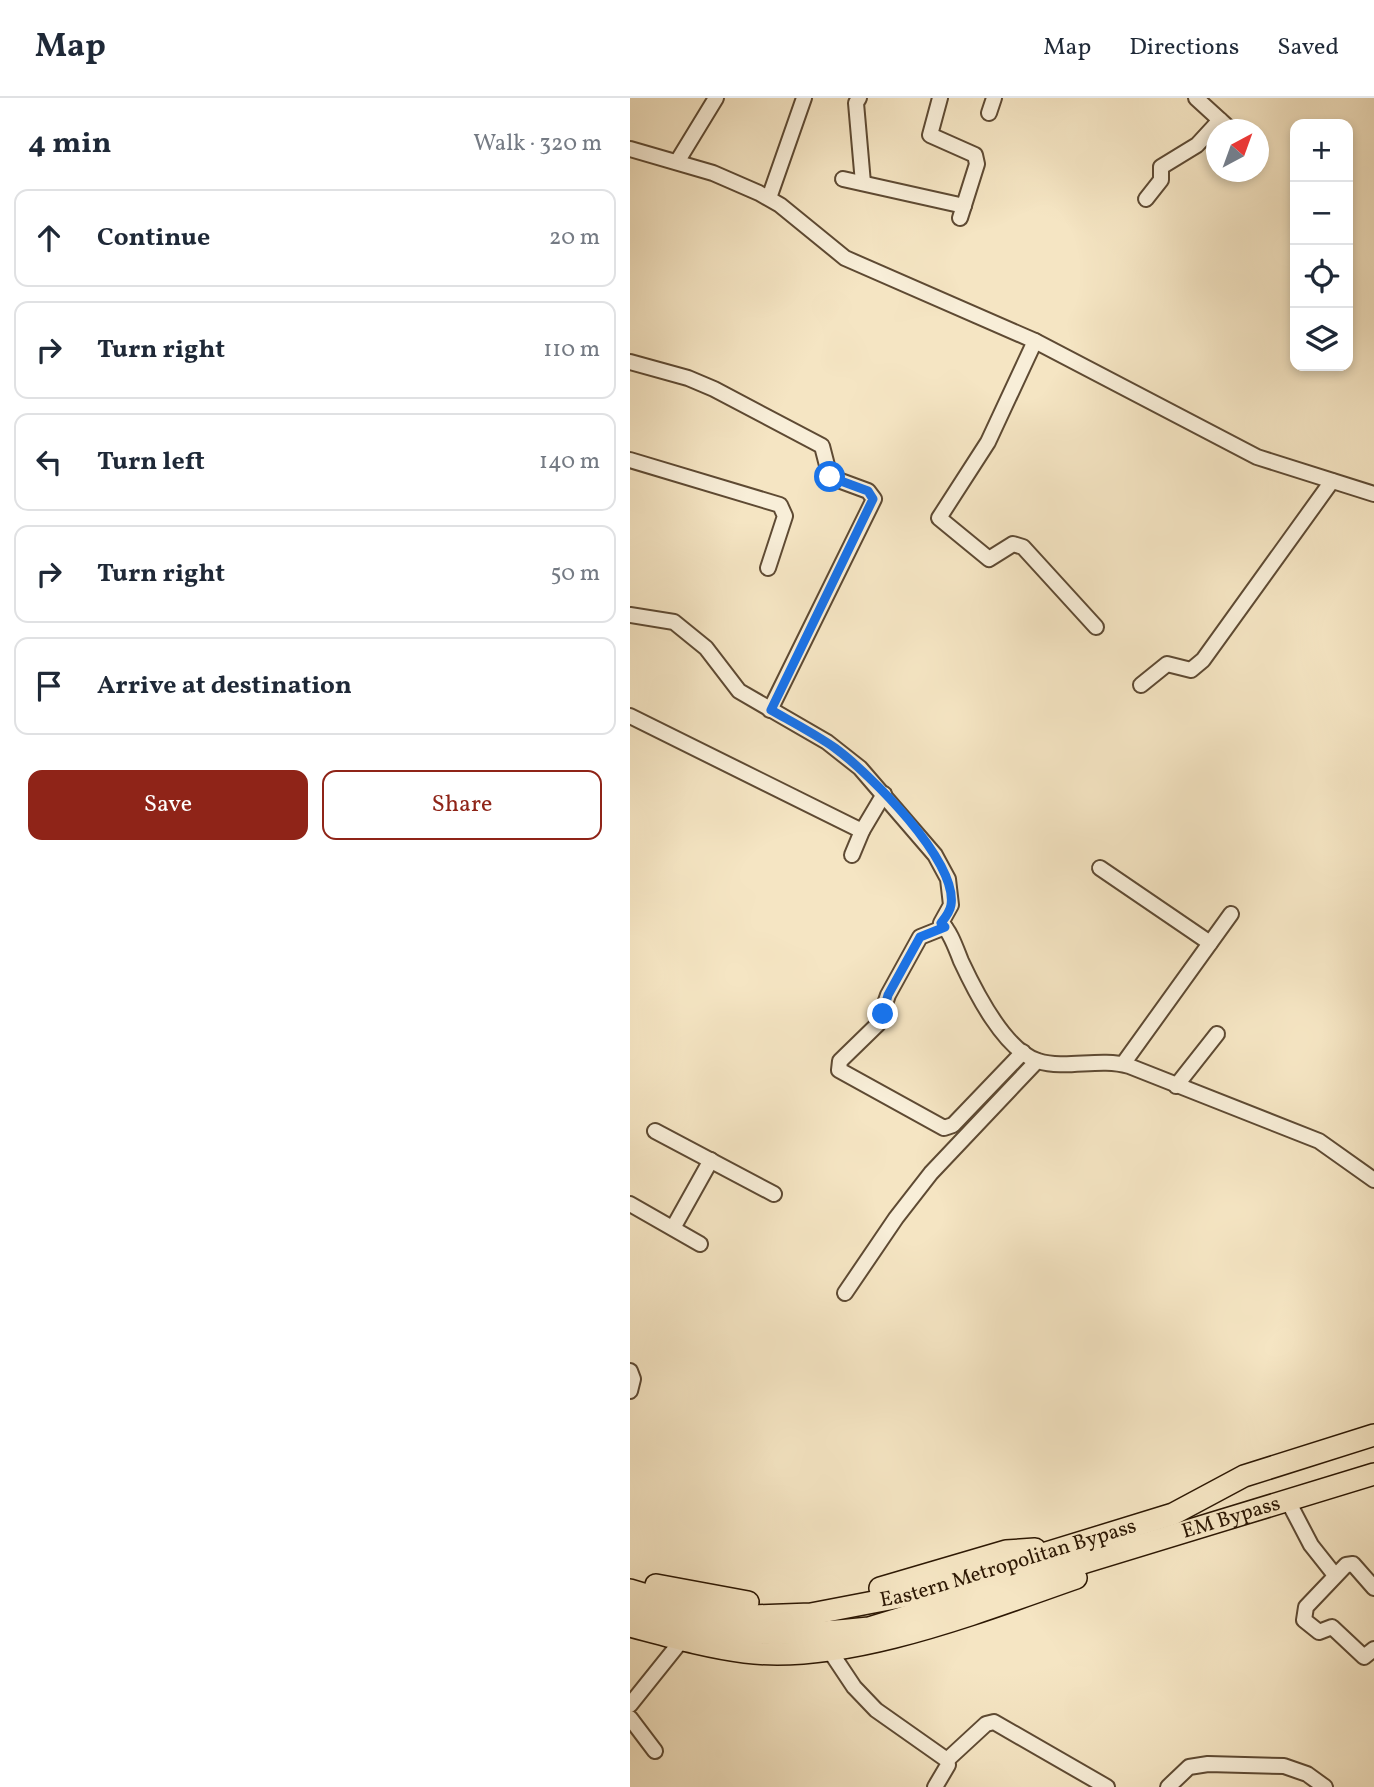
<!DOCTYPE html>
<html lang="en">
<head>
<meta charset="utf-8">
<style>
  body { margin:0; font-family:Vollkorn,serif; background:#f6f6f7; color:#1f2937 }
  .controls { position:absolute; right:21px; top:21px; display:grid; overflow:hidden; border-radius:14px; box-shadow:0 4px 10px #0003 }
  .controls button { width:63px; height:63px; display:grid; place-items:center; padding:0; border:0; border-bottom:2px solid #e0e1e3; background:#fff; color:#1f2937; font:35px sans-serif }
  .compass { position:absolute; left:576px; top:21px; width:63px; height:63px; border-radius:50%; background:#fff; box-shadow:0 4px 10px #0003; rotate:41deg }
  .stop { position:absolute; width:21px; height:21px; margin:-16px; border:5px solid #1a73e8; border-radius:50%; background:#fff }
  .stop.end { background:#1a73e8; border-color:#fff; box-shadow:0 2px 7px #0008 }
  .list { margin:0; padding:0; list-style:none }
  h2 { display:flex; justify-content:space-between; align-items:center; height:91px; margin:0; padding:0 28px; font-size:30px }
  h2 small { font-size:23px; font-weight:400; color:#747a83 }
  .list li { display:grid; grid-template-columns:46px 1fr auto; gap:21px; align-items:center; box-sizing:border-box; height:98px; margin:0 14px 14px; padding:0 14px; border:2px solid #e0e1e3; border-radius:14px }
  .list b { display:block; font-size:26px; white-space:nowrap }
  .list em { font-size:23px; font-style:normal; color:#747a83 }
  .actions { display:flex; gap:14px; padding:21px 28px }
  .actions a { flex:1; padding:16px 0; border:2px solid #8f2418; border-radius:14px; text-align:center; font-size:24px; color:#8f2418 }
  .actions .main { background:#8f2418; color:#fff }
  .icon { flex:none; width:38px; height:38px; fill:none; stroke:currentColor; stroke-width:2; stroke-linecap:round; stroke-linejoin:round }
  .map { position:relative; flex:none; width:744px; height:1689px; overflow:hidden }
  header { display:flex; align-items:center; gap:42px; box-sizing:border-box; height:98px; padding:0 35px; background:#fff; border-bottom:2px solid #e0e1e3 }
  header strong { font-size:33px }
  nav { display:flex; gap:38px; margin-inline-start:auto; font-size:24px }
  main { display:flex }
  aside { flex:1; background:#fff }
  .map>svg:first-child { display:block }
</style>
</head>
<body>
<header>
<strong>Map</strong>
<nav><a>Map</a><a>Directions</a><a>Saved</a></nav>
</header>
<main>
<aside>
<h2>4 min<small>Walk · 320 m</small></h2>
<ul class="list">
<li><svg class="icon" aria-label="ahead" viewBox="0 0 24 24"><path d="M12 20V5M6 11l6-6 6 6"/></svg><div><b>Continue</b></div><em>20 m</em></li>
<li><svg class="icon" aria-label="right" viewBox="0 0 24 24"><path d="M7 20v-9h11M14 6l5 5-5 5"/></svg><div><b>Turn right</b></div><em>110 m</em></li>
<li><svg class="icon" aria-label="left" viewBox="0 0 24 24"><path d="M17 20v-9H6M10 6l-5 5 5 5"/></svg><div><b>Turn left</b></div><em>140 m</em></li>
<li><svg class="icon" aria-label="right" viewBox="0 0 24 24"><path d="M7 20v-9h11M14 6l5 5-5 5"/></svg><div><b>Turn right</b></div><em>50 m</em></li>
<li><svg class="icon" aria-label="arrive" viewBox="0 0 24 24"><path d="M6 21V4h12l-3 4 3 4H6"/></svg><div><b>Arrive at destination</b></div></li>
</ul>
<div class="actions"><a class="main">Save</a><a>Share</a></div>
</aside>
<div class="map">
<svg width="744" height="1689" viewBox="0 0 744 1689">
  <rect width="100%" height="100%" fill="#f5e5c3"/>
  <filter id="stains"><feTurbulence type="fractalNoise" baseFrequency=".00286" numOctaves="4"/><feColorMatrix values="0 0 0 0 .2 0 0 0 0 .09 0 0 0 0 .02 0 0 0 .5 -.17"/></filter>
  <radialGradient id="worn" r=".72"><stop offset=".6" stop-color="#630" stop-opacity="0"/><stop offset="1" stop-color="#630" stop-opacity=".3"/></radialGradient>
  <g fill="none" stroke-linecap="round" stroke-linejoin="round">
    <g stroke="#5e4a33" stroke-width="18">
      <g id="street">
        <path d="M 229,0 L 226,5 L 233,85"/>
        <path d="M 310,0 L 300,37 L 345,57 L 347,66 L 330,120"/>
        <path d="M 566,0 L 601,32"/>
        <path d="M 359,15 L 364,0"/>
        <path d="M 0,51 L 83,75 L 129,95 L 150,107 L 215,160 L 405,243 L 627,359 L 744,396"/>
        <path d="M 47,64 L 86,0"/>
        <path d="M 213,81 L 334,108"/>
        <path d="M 139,100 L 174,0"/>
        <path d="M 516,101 L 531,82 L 531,69 L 567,47 L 590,22"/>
        <path d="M 405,243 L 358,344 L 309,420 L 359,461 L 383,446 L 393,449 L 466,529"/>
        <path d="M 0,264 L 58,280 L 84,291 L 192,348 L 200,379 L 238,393 L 244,401 L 140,612"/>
        <path d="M 0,362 L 150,407 L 155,418 L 138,470"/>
        <path d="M 0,517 L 44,524 L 76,550 L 109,593 L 197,644 L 230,670 L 305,757 L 318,781 L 321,807 L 311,825 C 321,834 326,851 331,863 C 345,893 374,952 408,963 C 437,972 469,959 499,968 L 689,1043 L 744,1082"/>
        <path d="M 511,587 L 537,566 L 561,572 L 573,562 L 702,383"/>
        <path d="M 0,618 L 232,733 L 254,696"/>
        <path d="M 222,757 L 232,733"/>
        <path d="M 470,770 L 580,845"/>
        <path d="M 315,829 L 290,839 L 258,897 L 248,926 L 210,963 L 209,972 L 314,1030 L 323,1027 L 393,954"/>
        <path d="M 493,966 L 601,816"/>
        <path d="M 546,988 L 587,936"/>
        <path d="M 25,1033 L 144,1096"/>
        <path d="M 0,1106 L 70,1146"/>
        <path d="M 43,1130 L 81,1062"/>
        <path d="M 215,1195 L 266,1120 L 301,1075 L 407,963"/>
        <path d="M 0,1273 L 3,1281 L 0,1293"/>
        <path d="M 658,1403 L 681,1447 L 704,1476"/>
        <path d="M 744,1490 L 723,1466 L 716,1467 L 676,1509 L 674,1522 L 689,1534 L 702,1529 L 734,1559 L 744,1551"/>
        <path d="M 198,1550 L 224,1589 L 246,1612 L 317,1662 L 318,1667 L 305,1689"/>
        <path d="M 0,1607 L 52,1542"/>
        <path d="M 0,1620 L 25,1653"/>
        <path d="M 317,1662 L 356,1626 L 364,1624 L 477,1689"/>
        <path d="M 538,1689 L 559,1669 L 578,1666 L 654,1668 L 677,1676 L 695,1689"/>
      </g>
    </g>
    <g stroke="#2c1703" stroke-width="24">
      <g id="primary">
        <path d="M 26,1487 L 118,1504"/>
        <path d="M 250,1490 L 376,1453 L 405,1451"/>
        <path id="s1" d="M 0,1492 L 63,1511 L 122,1518 L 181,1516 L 280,1497 L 543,1416 L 614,1378 L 744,1337"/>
        <path id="s2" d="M 0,1513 C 86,1538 150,1540 239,1530 L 744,1376"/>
        <path d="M 0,1528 C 38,1538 76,1549 115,1554 C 216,1567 351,1513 446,1480"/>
      </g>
    </g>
    <use href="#street" stroke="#f8eed8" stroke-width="14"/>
    <use href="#primary" stroke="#f5e5c3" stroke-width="21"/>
  </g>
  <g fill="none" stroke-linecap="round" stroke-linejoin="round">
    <path stroke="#1a73e8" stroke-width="9" d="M 200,379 L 238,393 L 243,401 L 141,612 C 162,624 185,636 205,650 C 239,675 328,763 321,807 C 320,814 315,820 311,825 L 315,829 L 290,839 L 258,897 L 253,916"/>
  </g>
  <g text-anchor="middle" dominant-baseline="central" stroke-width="7" stroke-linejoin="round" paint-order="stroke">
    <g font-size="21" fill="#2c1703" stroke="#f8eed8">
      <text stroke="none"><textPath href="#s2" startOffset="620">EM Bypass</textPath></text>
      <text stroke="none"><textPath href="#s1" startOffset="388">Eastern Metropolitan Bypass</textPath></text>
    </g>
  </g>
  <rect width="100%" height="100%" filter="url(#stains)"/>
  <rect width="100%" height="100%" fill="url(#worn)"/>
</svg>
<div class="controls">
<button>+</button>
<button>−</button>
<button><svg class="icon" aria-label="locate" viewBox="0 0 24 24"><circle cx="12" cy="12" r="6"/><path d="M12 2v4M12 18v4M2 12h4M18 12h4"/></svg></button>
<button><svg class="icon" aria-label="layers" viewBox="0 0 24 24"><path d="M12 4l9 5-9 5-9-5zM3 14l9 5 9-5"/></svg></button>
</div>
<svg class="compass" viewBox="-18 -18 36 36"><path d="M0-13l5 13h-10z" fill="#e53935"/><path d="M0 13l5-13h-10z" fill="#747a83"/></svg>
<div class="stop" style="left:200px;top:379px"></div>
<div class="stop end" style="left:253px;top:916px"></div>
</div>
</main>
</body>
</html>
